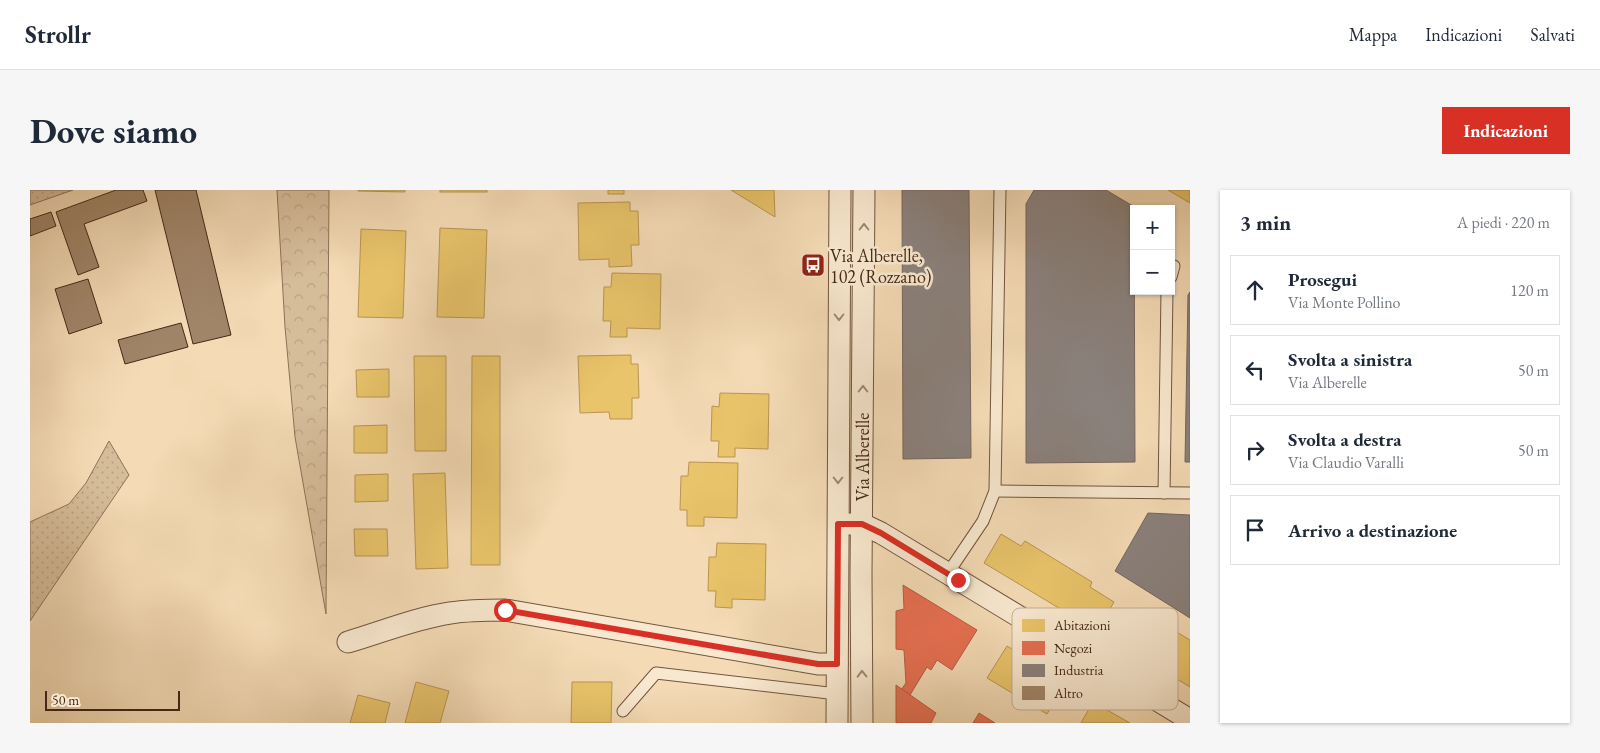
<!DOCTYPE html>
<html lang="it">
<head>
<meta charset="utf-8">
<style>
  body { margin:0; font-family:"EB Garamond",serif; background:#f6f6f7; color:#1f2937 }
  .controls { position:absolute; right:15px; top:15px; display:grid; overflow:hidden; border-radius:0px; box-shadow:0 1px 4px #0004 }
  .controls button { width:45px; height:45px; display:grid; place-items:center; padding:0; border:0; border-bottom:1px solid #e0e1e3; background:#fff; color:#1f2937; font:25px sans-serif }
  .scale { position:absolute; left:15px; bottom:12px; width:135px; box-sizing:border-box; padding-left:5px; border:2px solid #462817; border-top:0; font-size:14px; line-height:18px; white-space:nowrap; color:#462817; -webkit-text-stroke:4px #f8e8cf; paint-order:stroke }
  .stop { position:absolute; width:15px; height:15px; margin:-11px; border:4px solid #d93025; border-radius:50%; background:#fff }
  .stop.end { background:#d93025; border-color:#fff; box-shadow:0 1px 5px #0008 }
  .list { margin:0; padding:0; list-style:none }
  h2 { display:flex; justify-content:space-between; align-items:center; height:65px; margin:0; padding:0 20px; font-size:21px }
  h2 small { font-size:16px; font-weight:400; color:#747a83 }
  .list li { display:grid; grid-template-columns:32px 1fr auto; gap:15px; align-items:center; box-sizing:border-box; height:70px; margin:0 10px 10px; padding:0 10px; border:1px solid #e0e1e3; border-radius:0px }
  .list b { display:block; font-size:19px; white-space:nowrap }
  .list p { margin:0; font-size:16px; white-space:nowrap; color:#747a83 }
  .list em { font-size:16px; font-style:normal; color:#747a83 }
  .icon { flex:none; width:28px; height:28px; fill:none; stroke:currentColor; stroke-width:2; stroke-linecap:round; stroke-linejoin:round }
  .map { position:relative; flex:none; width:1160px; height:533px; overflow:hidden; border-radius:0px }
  header { display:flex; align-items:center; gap:30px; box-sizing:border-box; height:70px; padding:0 25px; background:#fff; border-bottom:1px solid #e0e1e3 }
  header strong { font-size:24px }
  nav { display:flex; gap:28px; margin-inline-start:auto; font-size:18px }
  .intro { display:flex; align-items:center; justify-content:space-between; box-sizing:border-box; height:120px; padding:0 30px }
  h1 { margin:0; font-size:35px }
  .button { padding:12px 22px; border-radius:0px; background:#d93025; color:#fff; font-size:18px; font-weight:700 }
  main { display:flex; gap:30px; padding:0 30px }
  aside { flex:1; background:#fff; border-radius:0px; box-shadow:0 1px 4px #0004 }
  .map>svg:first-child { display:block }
</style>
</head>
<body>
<header>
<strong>Strollr</strong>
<nav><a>Mappa</a><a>Indicazioni</a><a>Salvati</a></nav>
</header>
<div class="intro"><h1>Dove siamo</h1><a class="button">Indicazioni</a></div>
<main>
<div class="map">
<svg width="1160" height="533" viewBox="0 0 1160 533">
  <defs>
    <pattern id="grass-dots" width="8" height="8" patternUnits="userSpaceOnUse" patternTransform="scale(1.25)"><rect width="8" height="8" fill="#d6bd9a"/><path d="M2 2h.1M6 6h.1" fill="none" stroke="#b9a284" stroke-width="1.8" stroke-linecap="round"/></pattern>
    <pattern id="park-crowns" width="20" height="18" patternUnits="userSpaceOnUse" patternTransform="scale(1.25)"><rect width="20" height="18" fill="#d6bd9a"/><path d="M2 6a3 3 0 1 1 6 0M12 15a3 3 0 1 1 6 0" fill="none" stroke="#b9a284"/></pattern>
  </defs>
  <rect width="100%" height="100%" fill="#f4dbb5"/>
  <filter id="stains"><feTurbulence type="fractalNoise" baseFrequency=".004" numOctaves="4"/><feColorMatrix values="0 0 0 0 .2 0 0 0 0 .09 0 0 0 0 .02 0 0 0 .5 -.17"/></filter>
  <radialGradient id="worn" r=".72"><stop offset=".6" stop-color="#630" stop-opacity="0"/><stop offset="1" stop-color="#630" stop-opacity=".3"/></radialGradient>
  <g fill="url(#grass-dots)" stroke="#8e7258">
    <path d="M 0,0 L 43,0 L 0,15 Z"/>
    <path d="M 79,251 L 99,285 L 0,431 L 0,332 L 39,314 L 56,293 Z"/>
  </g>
  <path fill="url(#park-crowns)" stroke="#8e7258" d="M 247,0 L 299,0 L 296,424 L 265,247 L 255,137 Z"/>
  <g fill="#e9c46a" stroke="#b89551">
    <path d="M 328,0 L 375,0 L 375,2 L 328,1 Z"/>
    <rect x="410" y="0" width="47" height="2"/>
    <rect x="578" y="0" width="16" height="4"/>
    <path d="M 701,0 L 744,0 L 745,27 Z"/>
    <path d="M 1138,0 L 1160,0 L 1160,13 Z"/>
    <path d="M 600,12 L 600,21 L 608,21 L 609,55 L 601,55 L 602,76 L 579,77 L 579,69 L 549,70 L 548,13 Z"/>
    <path d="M 410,38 L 457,40 L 454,128 L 407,127 Z"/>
    <path d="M 331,39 L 376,41 L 373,128 L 328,127 Z"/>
    <path d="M 582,83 L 631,84 L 630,139 L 597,138 L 597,147 L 580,147 L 581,131 L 573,131 L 574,97 L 581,97 Z"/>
    <path d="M 601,165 L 601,174 L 608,174 L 609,208 L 602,208 L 602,229 L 580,229 L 579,222 L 550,223 L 548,166 Z"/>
    <path d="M 384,166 L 416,166 L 416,261 L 385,261 Z"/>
    <path d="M 442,166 L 470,166 L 470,375 L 441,375 Z"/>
    <path d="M 359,179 L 359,207 L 327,207 L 326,180 Z"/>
    <path d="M 690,203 L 739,204 L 738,259 L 705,258 L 705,267 L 688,267 L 689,251 L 681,251 L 682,216 L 689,217 Z"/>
    <path d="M 357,235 L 357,263 L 324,263 L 324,236 Z"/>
    <path d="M 659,272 L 708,273 L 707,328 L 674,327 L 674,336 L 657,336 L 657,320 L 650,320 L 651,286 L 658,286 Z"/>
    <path d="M 415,283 L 418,378 L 386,379 L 383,284 Z"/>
    <path d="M 358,284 L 358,311 L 325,312 L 325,285 Z"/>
    <path d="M 324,339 L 357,339 L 358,366 L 325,366 Z"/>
    <path d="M 971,344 L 991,356 L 995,351 L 1062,392 L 1060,397 L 1084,412 L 1067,441 L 954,373 Z"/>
    <path d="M 687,353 L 736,354 L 735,410 L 702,409 L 702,418 L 685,417 L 686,401 L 678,401 L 679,367 L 686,367 Z"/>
    <path d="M 1102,422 L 1122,435 L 1125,429 L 1160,450 L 1160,497 L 1084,451 Z"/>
    <path d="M 977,456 L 1036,493 L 1017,524 L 957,488 Z"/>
    <path d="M 386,492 L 419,501 L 410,533 L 375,533 Z"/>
    <path d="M 542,492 L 582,492 L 581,533 L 541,533 Z"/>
    <path d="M 328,505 L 360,513 L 355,533 L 320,533 Z"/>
    <path d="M 1063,512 L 1100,533 L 1051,533 Z"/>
  </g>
  <g fill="#e76f51" stroke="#b75a40">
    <path d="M 873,395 L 947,440 L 922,480 L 907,470 L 901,480 L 897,477 L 880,505 L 871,500 L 876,493 L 874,460 L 866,459 L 866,421 L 874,419 Z"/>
    <path d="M 866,495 L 906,523 L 901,533 L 866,533 Z"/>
    <path d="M 949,523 L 965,533 L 943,533 Z"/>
  </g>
  <g fill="#8a817c" stroke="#76665e">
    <path d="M 872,0 L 939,0 L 941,268 L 873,269 Z"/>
    <path d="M 1004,0 L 1076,0 L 1108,19 L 1104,19 L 1105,272 L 996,273 L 996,14 Z"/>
    <path d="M 1160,102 L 1160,272 L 1155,272 L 1158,105 Z"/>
    <path d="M 1118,323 L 1160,325 L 1160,428 L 1085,381 Z"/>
  </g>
  <g fill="#a08569" stroke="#462817">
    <path d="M 86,0 L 113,0 L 117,11 L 54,34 L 69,77 L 48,85 L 26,22 Z"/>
    <path d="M 125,0 L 166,0 L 201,145 L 163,154 Z"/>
    <path d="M 21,22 L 26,36 L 0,46 L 0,29 Z"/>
    <path d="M 58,89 L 72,133 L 39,144 L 25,99 Z"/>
    <path d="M 151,133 L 158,157 L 95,174 L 88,150 Z"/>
  </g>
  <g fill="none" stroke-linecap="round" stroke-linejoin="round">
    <g stroke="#72553e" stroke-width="13">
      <g id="lane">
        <path d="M 1141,87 L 1144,76"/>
        <path d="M 965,301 L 1160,303"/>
        <path d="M 1134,303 L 1137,101"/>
        <path d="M 918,383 L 953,331 L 965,301 L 970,0"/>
        <path d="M 593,521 L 626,483 L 807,504"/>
      </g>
    </g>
    <g stroke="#72553e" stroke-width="23">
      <g id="street">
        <path d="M 819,334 L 832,334 L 851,343 L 1160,530"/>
        <path d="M 318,452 C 352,442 386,428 420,423 C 439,420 457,420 475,420 L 788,474 L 807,474"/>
        <path d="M 807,533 L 810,0"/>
        <path d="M 832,533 L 831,384 L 834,0"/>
      </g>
    </g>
    <use href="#lane" stroke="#f8e8cf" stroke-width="11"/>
    <use href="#street" stroke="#f8e8cf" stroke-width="21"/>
  </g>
  <defs><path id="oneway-chevron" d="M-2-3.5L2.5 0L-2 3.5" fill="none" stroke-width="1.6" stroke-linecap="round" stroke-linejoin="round" transform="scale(1.25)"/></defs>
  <g stroke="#9f8873">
    <use href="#oneway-chevron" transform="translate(834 37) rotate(-90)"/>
    <use href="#oneway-chevron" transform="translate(809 127) rotate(90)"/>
    <use href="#oneway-chevron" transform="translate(833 199) rotate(-90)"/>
    <use href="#oneway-chevron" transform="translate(808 290) rotate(90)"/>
    <use href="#oneway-chevron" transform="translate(832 484) rotate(-91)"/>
  </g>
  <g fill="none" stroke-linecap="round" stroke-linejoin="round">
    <path stroke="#d93025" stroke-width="6" d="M 475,420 L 788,474 L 807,474 L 808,334 L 832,334 L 851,343 L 928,390"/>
  </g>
  <defs>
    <g id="bus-square" transform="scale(1.25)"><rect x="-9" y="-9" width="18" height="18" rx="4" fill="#8f2418" stroke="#f8e8cf"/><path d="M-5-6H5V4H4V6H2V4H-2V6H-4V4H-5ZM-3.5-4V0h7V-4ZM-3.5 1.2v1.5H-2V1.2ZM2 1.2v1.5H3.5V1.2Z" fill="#fff"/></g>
  </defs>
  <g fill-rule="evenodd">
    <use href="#bus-square" x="783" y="75"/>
  </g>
  <g text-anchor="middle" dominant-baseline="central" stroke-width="5" stroke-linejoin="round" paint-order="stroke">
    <g font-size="18" fill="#462817" stroke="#f8e8cf" text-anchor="start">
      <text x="800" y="65">Via Alberelle,<tspan x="800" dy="21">102 (Rozzano)</tspan></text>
    </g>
    <g font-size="18" fill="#462817" stroke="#f8e8cf">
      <text transform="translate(832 267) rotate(-90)">Via Alberelle</text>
    </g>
  </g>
  <rect x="982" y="418" width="166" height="102" rx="8" fill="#f8e8cf" stroke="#c3ae98" stroke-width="1"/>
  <rect x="992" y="429" width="23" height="13" fill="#e9c46a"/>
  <rect x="992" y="451" width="23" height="14" fill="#e76f51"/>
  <rect x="992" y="474" width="23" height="13" fill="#8a817c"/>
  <rect x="992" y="496" width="23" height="14" fill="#a08569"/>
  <g font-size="14" fill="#462817">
    <text x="1024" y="440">Abitazioni</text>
    <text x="1024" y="463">Negozi</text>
    <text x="1024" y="485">Industria</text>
    <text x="1024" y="508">Altro</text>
  </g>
  <rect width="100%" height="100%" filter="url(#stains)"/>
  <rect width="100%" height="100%" fill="url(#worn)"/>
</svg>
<div class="controls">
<button>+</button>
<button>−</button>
</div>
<div class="scale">50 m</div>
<div class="stop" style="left:475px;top:420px"></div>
<div class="stop end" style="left:928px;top:390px"></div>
</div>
<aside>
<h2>3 min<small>A piedi · 220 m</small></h2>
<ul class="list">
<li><svg class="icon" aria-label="ahead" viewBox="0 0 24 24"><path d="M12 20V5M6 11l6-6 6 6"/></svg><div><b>Prosegui</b><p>Via Monte Pollino</p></div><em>120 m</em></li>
<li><svg class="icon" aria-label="left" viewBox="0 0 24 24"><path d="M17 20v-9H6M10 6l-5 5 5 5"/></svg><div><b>Svolta a sinistra</b><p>Via Alberelle</p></div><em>50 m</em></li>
<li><svg class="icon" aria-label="right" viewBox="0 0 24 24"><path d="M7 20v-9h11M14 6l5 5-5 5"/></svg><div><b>Svolta a destra</b><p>Via Claudio Varalli</p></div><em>50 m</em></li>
<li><svg class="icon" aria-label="arrive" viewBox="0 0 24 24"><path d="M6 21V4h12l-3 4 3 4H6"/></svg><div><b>Arrivo a destinazione</b></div></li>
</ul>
</aside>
</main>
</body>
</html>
